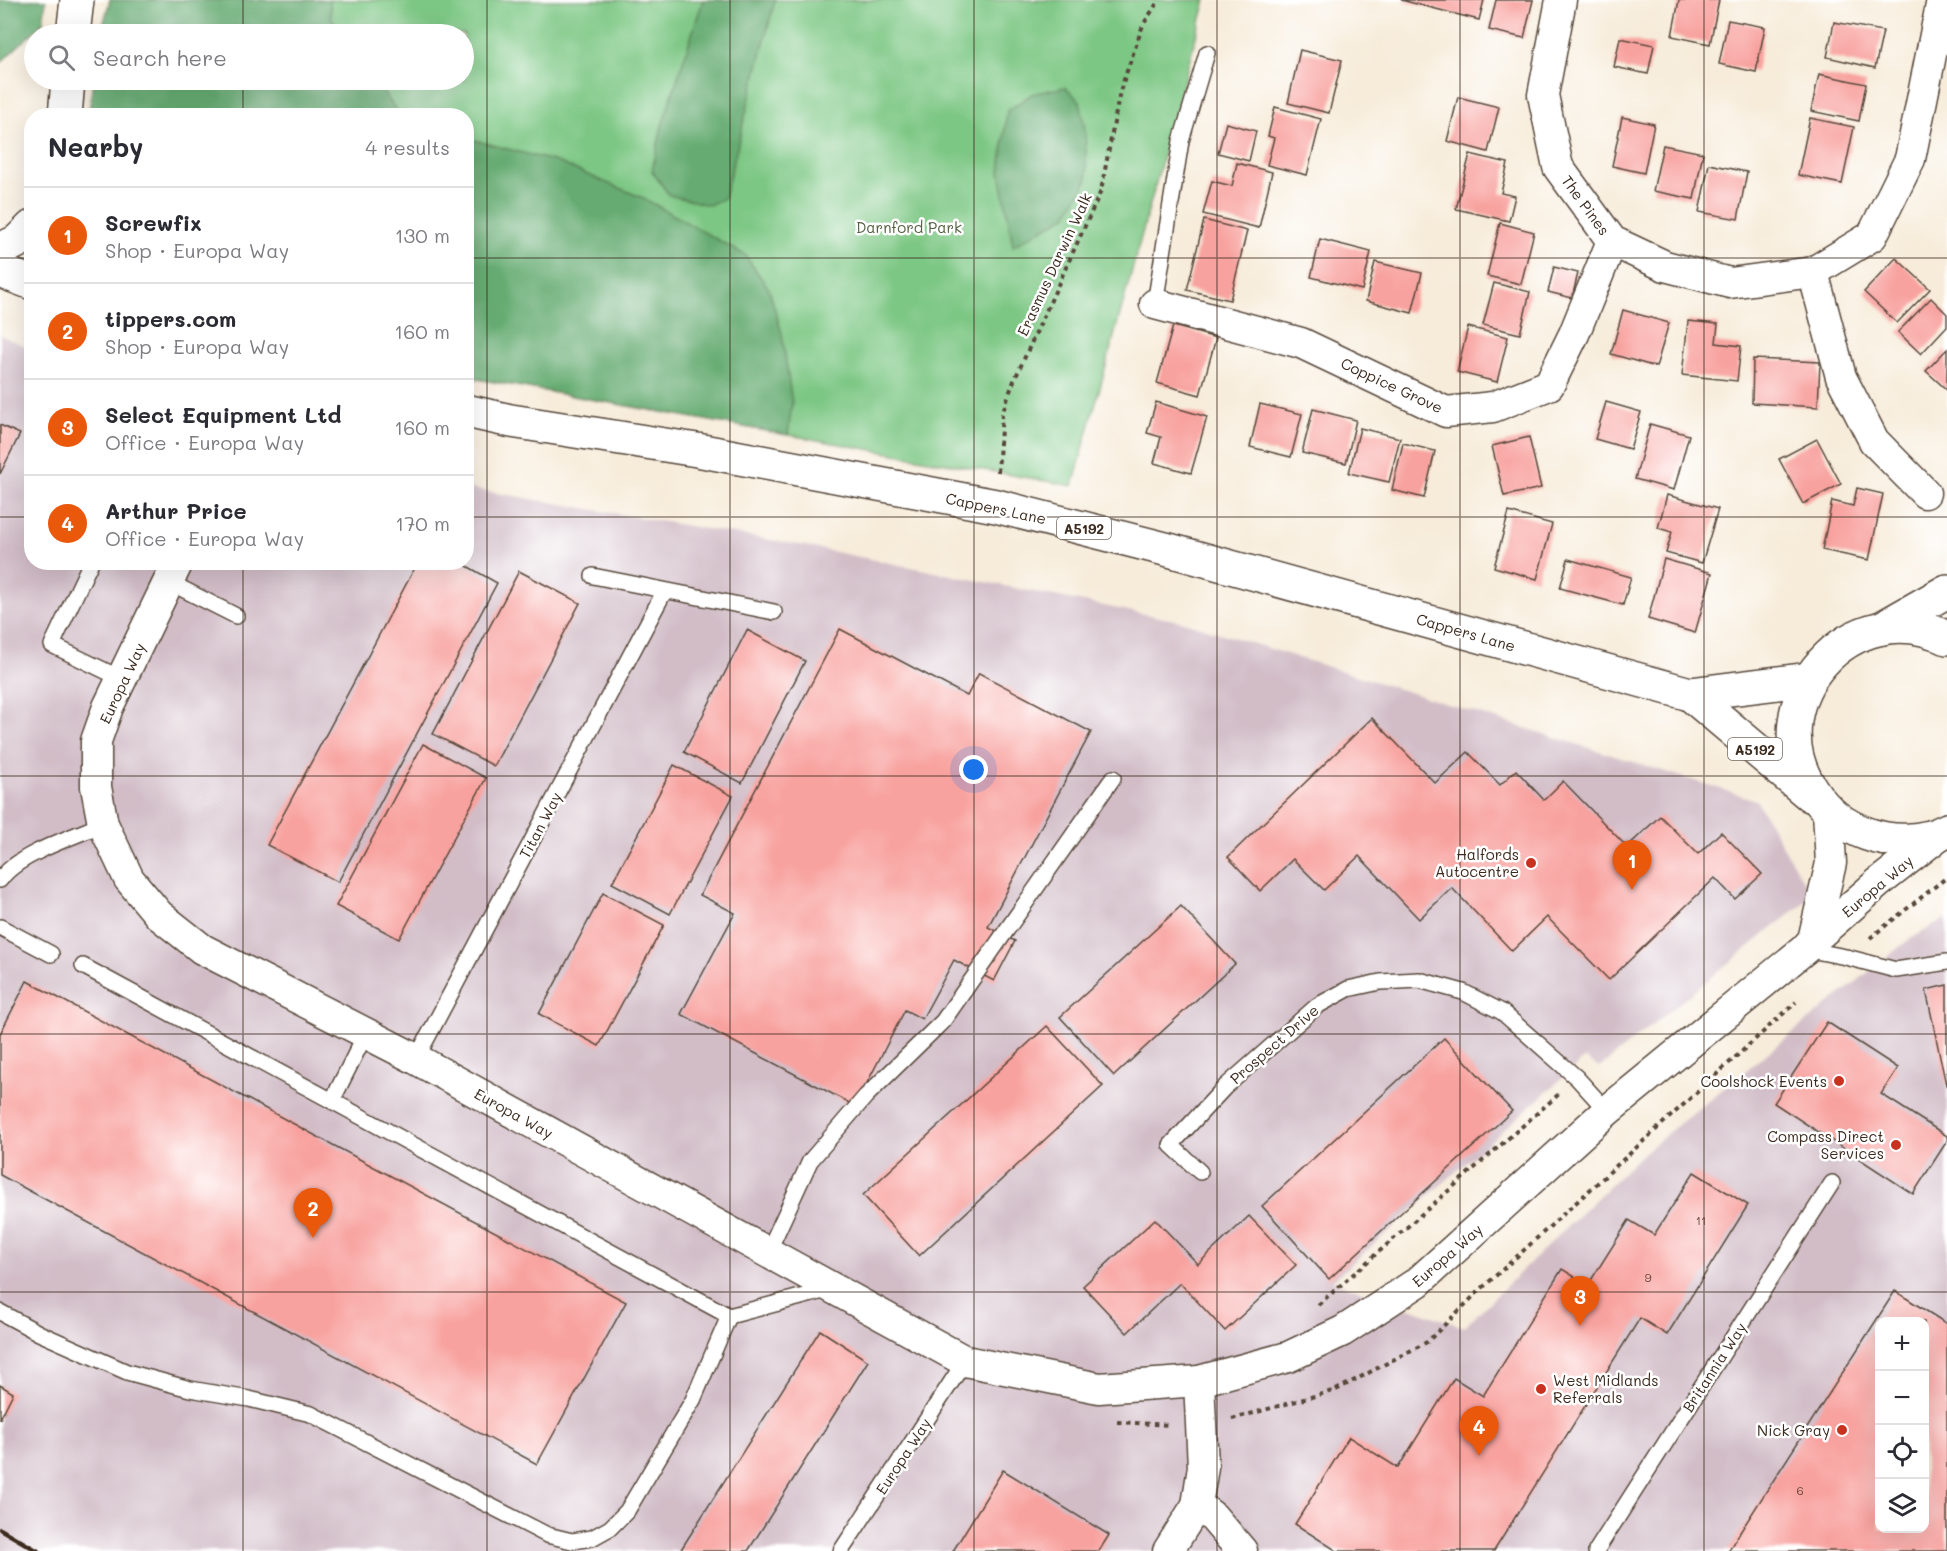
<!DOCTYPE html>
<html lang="en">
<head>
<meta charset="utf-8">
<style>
  body { margin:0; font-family:Mali,sans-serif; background:#f7f7f7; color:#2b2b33 }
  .controls { position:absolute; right:18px; bottom:18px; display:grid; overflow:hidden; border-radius:12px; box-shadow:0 6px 24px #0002 }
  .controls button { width:54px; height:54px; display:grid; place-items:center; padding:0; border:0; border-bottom:2px solid #e1e1e2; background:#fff; color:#2b2b33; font:30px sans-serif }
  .you { position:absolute; left:974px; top:770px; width:21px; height:21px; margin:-15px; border:4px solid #fff; border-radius:50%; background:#1a73e8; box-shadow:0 0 0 9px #1a73e833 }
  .badge { display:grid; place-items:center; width:39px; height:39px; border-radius:50%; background:#ea580c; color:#fff; font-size:20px; font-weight:700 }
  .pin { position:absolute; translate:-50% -50px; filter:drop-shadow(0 2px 3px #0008) }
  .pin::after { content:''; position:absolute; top:32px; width:21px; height:18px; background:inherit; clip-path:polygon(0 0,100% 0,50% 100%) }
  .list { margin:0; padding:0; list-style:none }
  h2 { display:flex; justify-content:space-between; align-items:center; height:78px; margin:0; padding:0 24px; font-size:26px }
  h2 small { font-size:20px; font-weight:400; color:#7c7c81 }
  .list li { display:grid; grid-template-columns:39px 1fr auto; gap:18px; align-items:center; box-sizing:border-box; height:96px; padding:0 24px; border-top:2px solid #e1e1e2 }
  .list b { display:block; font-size:22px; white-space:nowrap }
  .list p { margin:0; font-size:20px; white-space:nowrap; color:#7c7c81 }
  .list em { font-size:20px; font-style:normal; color:#7c7c81 }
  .icon { flex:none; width:33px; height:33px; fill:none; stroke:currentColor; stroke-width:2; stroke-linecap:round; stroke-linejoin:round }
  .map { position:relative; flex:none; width:1947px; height:1551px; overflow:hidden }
  .search { position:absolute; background:#fff; box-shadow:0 6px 24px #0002; left:24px; top:24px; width:450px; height:66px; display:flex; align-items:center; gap:15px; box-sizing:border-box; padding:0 21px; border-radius:33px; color:#7c7c81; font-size:22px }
  .panel { position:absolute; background:#fff; box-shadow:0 6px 24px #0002; left:24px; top:108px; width:450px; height:462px; border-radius:24px }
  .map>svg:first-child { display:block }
</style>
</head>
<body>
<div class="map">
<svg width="1947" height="1551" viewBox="0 0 1947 1551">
  <rect width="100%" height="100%" fill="#fff"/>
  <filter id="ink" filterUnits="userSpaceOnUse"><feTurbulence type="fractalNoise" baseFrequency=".0167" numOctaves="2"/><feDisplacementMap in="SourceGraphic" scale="12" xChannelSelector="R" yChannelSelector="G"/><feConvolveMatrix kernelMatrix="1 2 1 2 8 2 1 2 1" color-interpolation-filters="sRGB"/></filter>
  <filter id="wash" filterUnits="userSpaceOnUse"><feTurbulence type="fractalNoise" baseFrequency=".008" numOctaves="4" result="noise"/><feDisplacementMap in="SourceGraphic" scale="24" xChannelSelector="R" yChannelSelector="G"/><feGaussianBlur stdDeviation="1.35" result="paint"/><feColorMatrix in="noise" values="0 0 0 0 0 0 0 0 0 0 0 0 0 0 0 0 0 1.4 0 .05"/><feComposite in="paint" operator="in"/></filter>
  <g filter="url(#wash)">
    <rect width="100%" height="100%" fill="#f7ecda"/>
    <path fill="#d2bdc7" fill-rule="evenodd" d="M 0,335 L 31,349 L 32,562 L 466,562 L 467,488 L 805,546 L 1184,622 L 1756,800 L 1812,896 L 1599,1068 L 1585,1058 L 1332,1281 L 1464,1327 L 1643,1153 L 1907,941 L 1947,918 L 1947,1551 L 0,1551 ZM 1880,1322 L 1924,1322 L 1924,1528 L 1880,1528 Z"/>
    <path fill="#7dc784" stroke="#5c7851" stroke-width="1.5" d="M 110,0 L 1206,0 L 1073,486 L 467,377 L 466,116 L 89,116 L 93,80 L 464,80 L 464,34 L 101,34 Z"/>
    <g fill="#66ac72" stroke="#506b48" stroke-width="1.5">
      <path d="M 0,0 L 46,0 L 43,23 L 0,63 Z"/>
      <path d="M 110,0 L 330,0 L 331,17 L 343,34 L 101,34 Z"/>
      <path d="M 703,0 L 775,0 L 724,198 L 709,205 L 669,195 L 652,171 L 662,126 Z"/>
      <path d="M 93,80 L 374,80 L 400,115 L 89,115 Z"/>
      <path d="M 1065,87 L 1080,101 L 1085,130 L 1087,181 L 1066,216 L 1013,246 L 1000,172 L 1007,111 L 1032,94 Z"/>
      <path d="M 466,138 L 557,162 L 643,198 L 745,255 L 769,289 L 782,334 L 792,403 L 788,435 L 467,377 Z"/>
    </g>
    <g id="blocks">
      <g fill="#f8a29f" fill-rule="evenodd">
        <path d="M 1401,0 L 1484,0 L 1479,20 Z"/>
        <path d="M 1496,0 L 1533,0 L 1524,38 L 1489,30 Z"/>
        <path d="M 1679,0 L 1719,0 L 1710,44 L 1672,36 Z"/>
        <path d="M 1728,20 L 1765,27 L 1756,72 L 1719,64 Z"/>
        <path d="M 1834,22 L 1883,31 L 1875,68 L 1827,57 Z"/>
        <path d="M 1620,38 L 1654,45 L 1648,74 L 1614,67 Z"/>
        <path d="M 1300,50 L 1342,60 L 1329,113 L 1288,103 Z"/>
        <path d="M 1819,74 L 1866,84 L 1859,121 L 1811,111 Z"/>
        <path d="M 1458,97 L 1499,107 L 1488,152 L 1447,141 Z"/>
        <path d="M 1275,107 L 1321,119 L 1307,175 L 1267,165 L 1274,138 L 1268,136 Z"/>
        <path d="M 1622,117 L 1654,124 L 1644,173 L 1612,166 Z"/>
        <path d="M 1810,118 L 1854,127 L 1842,184 L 1798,175 Z"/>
        <path d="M 1226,123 L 1256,131 L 1249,161 L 1218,153 Z"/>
        <path d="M 1663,145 L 1703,153 L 1694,199 L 1653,191 Z"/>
        <path d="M 1470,154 L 1508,163 L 1501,193 L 1515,196 L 1509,221 L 1456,209 Z"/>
        <path d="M 1237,163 L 1272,172 L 1259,228 L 1203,214 L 1212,181 L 1232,186 Z"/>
        <path d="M 1709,164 L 1747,172 L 1738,219 L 1699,212 Z"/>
        <path d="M 1204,220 L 1247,231 L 1230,300 L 1187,290 Z"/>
        <path d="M 1500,223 L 1534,232 L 1521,284 L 1487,276 Z"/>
        <path d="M 1320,239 L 1371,252 L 1362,290 L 1311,277 Z"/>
        <path d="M 1896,258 L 1930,289 L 1897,323 L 1864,292 Z"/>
        <path d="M 1375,262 L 1422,273 L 1412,313 L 1366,301 Z"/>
        <path d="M 1554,267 L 1578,273 L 1572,298 L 1548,292 Z"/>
        <path d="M 1494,283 L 1530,292 L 1520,334 L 1483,325 Z"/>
        <path d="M 1931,298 L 1947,314 L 1947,326 L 1921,354 L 1898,332 Z"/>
        <path d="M 1623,310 L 1669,323 L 1656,367 L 1611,354 Z"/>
        <path d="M 1688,321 L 1718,324 L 1716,343 L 1741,346 L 1737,381 L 1682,375 Z"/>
        <path d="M 1173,326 L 1216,338 L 1200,395 L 1157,383 Z"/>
        <path d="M 1468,327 L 1508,337 L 1497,382 L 1457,372 Z"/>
        <path d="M 1947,349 L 1947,390 L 1926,371 Z"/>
        <path d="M 1753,359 L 1820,362 L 1818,407 L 1752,403 Z"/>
        <path d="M 1156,402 L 1207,417 L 1191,473 L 1154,463 L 1161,437 L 1147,433 Z"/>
        <path d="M 1606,402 L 1641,412 L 1630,449 L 1595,439 Z"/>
        <path d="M 1260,404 L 1302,414 L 1291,457 L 1250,447 Z"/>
        <path d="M 1313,409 L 1356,420 L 1346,463 L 1302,453 Z"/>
        <path d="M 1650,424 L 1689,435 L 1674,490 L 1635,479 Z"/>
        <path d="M 0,425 L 20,434 L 0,474 Z"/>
        <path d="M 1360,428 L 1400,438 L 1389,482 L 1349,473 Z"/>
        <path d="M 1529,437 L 1541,488 L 1504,496 L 1492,446 Z"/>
        <path d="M 1817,439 L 1841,484 L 1803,504 L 1779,459 Z"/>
        <path d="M 1403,443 L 1435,451 L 1424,498 L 1392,490 Z"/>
        <path d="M 1857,488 L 1883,494 L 1869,560 L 1822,550 L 1832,501 L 1853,506 Z"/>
        <path d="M 1667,495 L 1718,509 L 1702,563 L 1666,553 L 1672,532 L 1658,528 Z"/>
        <path d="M 1509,512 L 1552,524 L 1537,579 L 1494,567 Z"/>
        <path d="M 1568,559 L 1631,577 L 1623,605 L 1560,588 Z"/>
        <path d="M 1664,559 L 1712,573 L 1695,633 L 1648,619 Z"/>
        <path d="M 418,562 L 460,562 L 497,583 L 338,882 L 267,845 Z"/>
        <path d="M 519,571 L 580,603 L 494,766 L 433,734 Z"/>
        <path d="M 840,629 L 967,696 L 979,673 L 1091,732 L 988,927 L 1015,941 L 994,981 L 954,960 L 922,1019 L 905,1010 L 855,1106 L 681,1014 L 735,913 L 700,895 Z"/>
        <path d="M 747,630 L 805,661 L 742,783 L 684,752 Z"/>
        <path d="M 1372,718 L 1435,783 L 1468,752 L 1500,785 L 1516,770 L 1544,800 L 1563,781 L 1627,847 L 1660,816 L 1698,854 L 1721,832 L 1762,874 L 1735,899 L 1715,878 L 1609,980 L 1547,917 L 1512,951 L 1452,888 L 1419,919 L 1359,856 L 1324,890 L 1293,859 L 1260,891 L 1228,857 Z"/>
        <path d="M 423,744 L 486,778 L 399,939 L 336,906 Z"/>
        <path d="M 674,765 L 733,796 L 670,914 L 612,883 Z"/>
        <path d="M 603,893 L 664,925 L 599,1046 L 539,1014 Z"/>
        <path d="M 1181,906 L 1235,964 L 1114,1076 L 1060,1017 Z"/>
        <path d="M 27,981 L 626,1302 L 537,1464 L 0,1175 L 0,1034 Z"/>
        <path d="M 1947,985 L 1947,1084 L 1946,1085 L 1926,990 Z"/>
        <path d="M 1827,1022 L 1898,1068 L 1881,1094 L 1947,1136 L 1947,1141 L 1913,1194 L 1774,1103 Z"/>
        <path d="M 1047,1026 L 1103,1086 L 919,1256 L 863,1195 Z"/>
        <path d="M 1444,1038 L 1512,1111 L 1329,1279 L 1262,1206 Z"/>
        <path d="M 1694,1172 L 1748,1205 L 1667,1335 L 1640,1318 L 1494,1551 L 1337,1551 L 1295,1524 L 1349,1437 L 1398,1468 L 1454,1378 L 1483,1396 L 1562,1269 L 1588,1285 L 1629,1220 L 1654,1235 Z"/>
        <path d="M 1249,1216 L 1296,1265 L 1225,1331 L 1180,1283 L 1127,1333 L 1083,1286 L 1155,1219 L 1198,1264 Z"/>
        <path d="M 1895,1291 L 1947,1324 L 1947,1551 L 1728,1551 ZM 1880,1322 L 1924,1322 L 1924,1528 L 1880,1528 Z"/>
        <path d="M 820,1330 L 868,1361 L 748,1551 L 680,1551 Z"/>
        <path d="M 0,1385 L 13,1393 L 0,1419 Z"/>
        <path d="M 1003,1470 L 1109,1535 L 1099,1551 L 953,1551 Z"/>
      </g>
    </g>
  </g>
  <g filter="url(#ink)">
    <use href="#blocks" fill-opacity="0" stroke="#57473a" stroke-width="1.5"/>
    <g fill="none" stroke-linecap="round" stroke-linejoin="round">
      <g stroke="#57473a" stroke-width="18">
        <g id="service">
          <path d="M 1155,304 L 1181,141 L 1207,53"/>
          <path d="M 91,562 L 52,645 L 122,679"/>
          <path d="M 593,576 L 774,612"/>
          <path d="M 169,582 L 236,616"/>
          <path d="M 0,880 C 16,855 75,836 103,824"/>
          <path d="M 0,927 L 51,954"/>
          <path d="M 1805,949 L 1846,957 L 1896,970 L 1947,962"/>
          <path d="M 83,966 L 729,1316 L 831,1289"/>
          <path d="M 416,1059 L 664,592"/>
          <path d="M 332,1101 L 366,1033"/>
          <path d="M 1200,1172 L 1171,1145 L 1225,1087 L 1317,1006 L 1348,989 L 1380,982 L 1419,980 L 1463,992 L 1502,1012 L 1577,1078 L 1607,1111"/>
          <path d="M 768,1252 L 810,1161 L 866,1096 L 943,1021 L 1113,778"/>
          <path d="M 0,1312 L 39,1333 L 127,1372 L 190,1389 L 249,1399 L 311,1414 L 547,1535 L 572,1541 L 592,1538 L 610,1528 L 627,1511 L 693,1400 L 729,1316"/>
          <path d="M 841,1551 L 965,1361"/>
          <path d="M 1596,1551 L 1832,1183"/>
        </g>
      </g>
      <g stroke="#57473a" stroke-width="33">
        <g id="minor">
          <path d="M 1561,0 L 1543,95 L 1558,167 L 1612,241 L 1665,266 L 1730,283 L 1813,272 L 1872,236 L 1910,159 L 1942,0"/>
          <path d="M 1813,272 L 1841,377 L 1874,441 L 1925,493"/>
          <path d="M 1155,304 L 1301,343 L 1446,412 L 1493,407 L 1549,385 L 1574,334 L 1612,241"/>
          <path d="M 178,562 L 108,707 L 96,741 L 96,787 L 103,824 L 129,879 L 159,915 L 202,949 L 416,1059 L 965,1361 L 1099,1388 L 1199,1381 L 1288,1357 L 1343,1331 L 1418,1282 L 1607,1111 L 1805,949 L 1813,940 L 1878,883 L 1942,833"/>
          <path d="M 1813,940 L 1831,863 L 1828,812"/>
          <path d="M 1197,1505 L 1213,1517 L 1242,1551"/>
          <path d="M 1168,1551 L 1197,1505 L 1203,1467 L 1199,1381"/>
        </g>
      </g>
      <g stroke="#57473a" stroke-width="36">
        <path id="tertiary" d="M 1882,628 L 1947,591"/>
      </g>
      <g stroke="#57473a" stroke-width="36">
        <g id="trunk">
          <path d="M 73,34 L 77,0"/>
          <path d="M 65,116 L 68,80"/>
          <path d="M 0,250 L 18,241 L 32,227"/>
          <path d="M 0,271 L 32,283"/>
          <path d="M 466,411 L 511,421 L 697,450 L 996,506 L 1169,550 L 1690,694 L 1809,679"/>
          <path d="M 1947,638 C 1853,590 1754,701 1811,789 C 1825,811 1842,825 1867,834 C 1892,843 1923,843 1947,830"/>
          <path d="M 1690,694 L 1810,795"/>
        </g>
      </g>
      <g stroke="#57473a" stroke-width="4" stroke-dasharray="4.5 4.5" stroke-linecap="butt">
        <path d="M 998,472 L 1002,414 L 1013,383 L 1101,191 L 1120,91 L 1143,25 L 1159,0"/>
        <path d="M 1870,938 L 1947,877"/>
        <path d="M 1318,1305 L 1559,1094"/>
        <path d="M 1232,1419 L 1336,1390 L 1427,1342 L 1479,1291 L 1796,1002"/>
        <path d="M 1117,1422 L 1169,1425"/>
      </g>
      <use href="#service" stroke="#fff" stroke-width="15"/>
      <use href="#minor" stroke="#fff" stroke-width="30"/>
      <use href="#tertiary" stroke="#fff" stroke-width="33"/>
      <use href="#trunk" stroke="#fff" stroke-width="33"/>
      <path stroke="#3b2a1e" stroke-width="4.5" d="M 0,1529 L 38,1551"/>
    </g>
  </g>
  <path fill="none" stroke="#3b2a1e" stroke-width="1.5" stroke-opacity="0.55" d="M 243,0 L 243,34M 487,0 L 487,1551M 730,0 L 730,1551M 974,0 L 974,1551M 1217,0 L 1217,1551M 1460,0 L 1460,1551M 1704,0 L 1704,1551M 243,80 L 243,116M 0,258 L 32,258M 466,258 L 1947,258M 0,517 L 32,517M 466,517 L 1947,517M 243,562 L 243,1551M 0,776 L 1947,776M 0,1034 L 1947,1034M 0,1292 L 1947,1292"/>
  <g fill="#c8321e" stroke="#fff" stroke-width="2">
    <circle cx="1531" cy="863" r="6"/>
    <circle cx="1839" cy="1081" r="6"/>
    <circle cx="1896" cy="1145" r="6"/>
    <circle cx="1541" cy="1389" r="6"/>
    <circle cx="1842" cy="1430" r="6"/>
  </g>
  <g text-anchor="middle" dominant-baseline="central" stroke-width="5" stroke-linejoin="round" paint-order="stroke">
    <g font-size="12" fill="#6a483e">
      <text x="1701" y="1220">11</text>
      <text x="1648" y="1277">9</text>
      <text x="1800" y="1490">6</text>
    </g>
    <g fill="#fff" stroke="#766a62" stroke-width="1.5">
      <rect x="1057" y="517" width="54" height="22" rx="4.5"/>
      <rect x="1728" y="738" width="54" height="22" rx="4.5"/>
    </g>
    <g font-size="14" font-weight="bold" fill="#3b2a1e">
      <text x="1084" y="528">A5192</text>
      <text x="1755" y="749">A5192</text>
    </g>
    <g font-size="15" fill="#3b2a1e" stroke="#fff">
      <text transform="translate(1586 205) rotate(54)">The Pines</text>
      <text transform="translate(1054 264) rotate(-65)">Erasmus Darwin Walk</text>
      <text transform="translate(1392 385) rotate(25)">Coppice Grove</text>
      <text transform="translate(996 508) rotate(12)">Cappers Lane</text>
      <text transform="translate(1466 632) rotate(16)">Cappers Lane</text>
      <text transform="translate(122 683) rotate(-65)">Europa Way</text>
      <text transform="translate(540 825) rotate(-62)">Titan Way</text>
      <text transform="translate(1877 886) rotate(-40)">Europa Way</text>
      <text transform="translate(1274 1044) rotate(-41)">Prospect Drive</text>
      <text transform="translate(514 1113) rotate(29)">Europa Way</text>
      <text transform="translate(1447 1255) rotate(-41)">Europa Way</text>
      <text transform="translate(1714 1367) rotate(-57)">Britannia Way</text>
      <text transform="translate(903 1456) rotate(-57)">Europa Way</text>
    </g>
    <g font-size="15" fill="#526142" stroke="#fff">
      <text x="909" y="227">Darnford Park</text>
    </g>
    <g font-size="15" fill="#3b2a1e" stroke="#fff" text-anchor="end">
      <text x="1519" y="854">Halfords<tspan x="1519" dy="17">Autocentre</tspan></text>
      <text x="1827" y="1081">Coolshock Events</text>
      <text x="1884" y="1136">Compass Direct<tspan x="1884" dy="17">Services</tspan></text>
      <text x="1553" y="1380" text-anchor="start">West Midlands<tspan x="1553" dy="17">Referrals</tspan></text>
      <text x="1830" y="1430">Nick Gray</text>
    </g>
  </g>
</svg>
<div class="controls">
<button>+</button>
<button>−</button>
<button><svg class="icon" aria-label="locate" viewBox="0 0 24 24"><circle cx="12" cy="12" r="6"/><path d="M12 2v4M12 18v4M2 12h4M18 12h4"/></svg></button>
<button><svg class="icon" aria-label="layers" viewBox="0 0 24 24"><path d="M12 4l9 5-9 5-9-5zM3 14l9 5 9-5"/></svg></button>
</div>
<div class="you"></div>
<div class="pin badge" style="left:1632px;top:890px">1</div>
<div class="pin badge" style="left:313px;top:1238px">2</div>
<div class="pin badge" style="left:1580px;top:1326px">3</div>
<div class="pin badge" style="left:1479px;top:1456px">4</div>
<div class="search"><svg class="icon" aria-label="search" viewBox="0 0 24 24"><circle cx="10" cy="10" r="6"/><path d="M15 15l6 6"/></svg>Search here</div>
<section class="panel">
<h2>Nearby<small>4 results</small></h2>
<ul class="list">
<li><span class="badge">1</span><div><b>Screwfix</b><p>Shop · Europa Way</p></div><em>130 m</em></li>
<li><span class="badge">2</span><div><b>tippers.com</b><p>Shop · Europa Way</p></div><em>160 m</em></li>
<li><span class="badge">3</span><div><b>Select Equipment Ltd</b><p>Office · Europa Way</p></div><em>160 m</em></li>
<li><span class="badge">4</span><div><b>Arthur Price</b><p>Office · Europa Way</p></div><em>170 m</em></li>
</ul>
</section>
</div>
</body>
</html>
